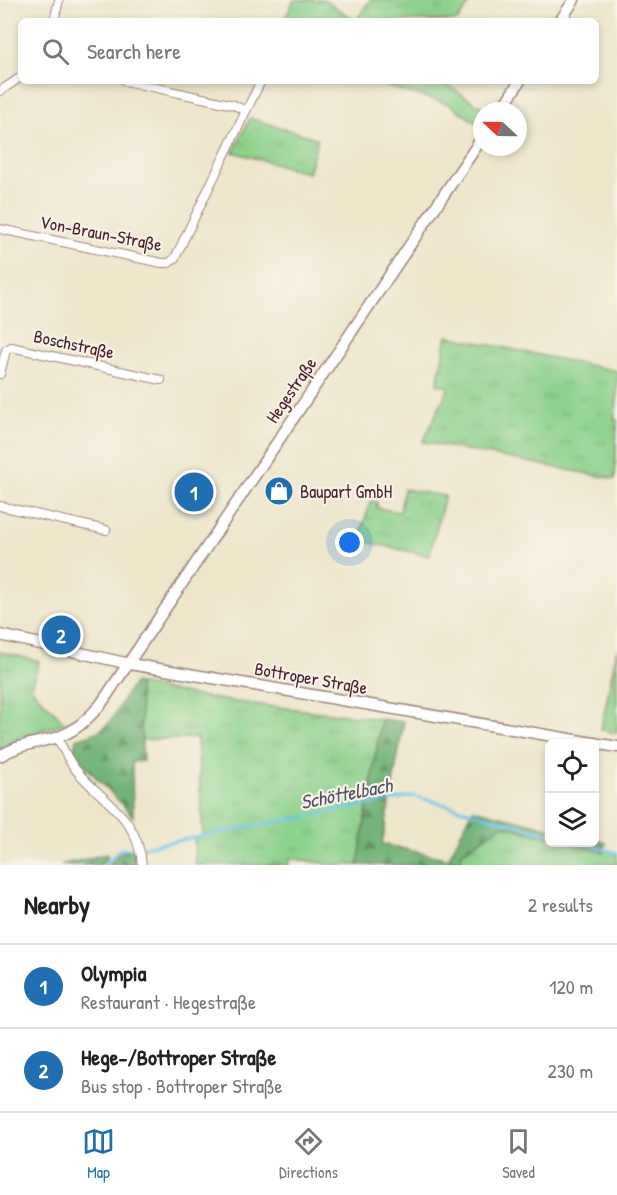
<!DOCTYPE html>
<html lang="en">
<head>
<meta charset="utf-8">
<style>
  body { margin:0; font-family:"Patrick Hand",sans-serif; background:#f6f6f6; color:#222 }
  .controls { position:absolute; right:18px; bottom:18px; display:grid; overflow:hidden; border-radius:9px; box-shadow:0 3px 9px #0003 }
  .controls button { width:54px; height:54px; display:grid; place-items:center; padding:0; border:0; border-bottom:2px solid #e0e0e0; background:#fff; color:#222; font:30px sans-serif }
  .compass { position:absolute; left:473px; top:102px; width:54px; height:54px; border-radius:50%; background:#fff; box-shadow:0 3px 9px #0003; rotate:292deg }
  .you { position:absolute; left:350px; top:543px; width:21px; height:21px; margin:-15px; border:4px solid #fff; border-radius:50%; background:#1a73e8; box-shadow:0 0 0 9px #1a73e833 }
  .badge { display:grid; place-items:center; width:39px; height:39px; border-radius:50%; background:#1f6fb2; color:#fff; font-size:20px; font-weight:700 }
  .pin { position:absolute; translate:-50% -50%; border:3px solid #fff; box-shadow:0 2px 6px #0006 }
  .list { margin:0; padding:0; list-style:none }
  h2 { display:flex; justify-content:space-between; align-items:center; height:78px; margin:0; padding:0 24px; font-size:26px }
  h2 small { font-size:20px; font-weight:400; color:#767676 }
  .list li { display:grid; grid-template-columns:39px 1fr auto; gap:18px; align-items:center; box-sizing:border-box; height:84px; padding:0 24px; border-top:2px solid #e0e0e0 }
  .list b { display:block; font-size:22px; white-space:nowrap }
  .list p { margin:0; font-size:20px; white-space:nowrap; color:#767676 }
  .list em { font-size:20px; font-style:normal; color:#767676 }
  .icon { flex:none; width:33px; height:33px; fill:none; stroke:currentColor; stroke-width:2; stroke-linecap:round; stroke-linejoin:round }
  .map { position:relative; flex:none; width:617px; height:865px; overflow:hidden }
  .search { position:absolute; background:#fff; box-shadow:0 3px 9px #0003; left:18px; right:18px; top:18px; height:66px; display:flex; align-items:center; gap:15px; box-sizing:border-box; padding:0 21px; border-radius:9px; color:#767676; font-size:22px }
  .sheet { height:246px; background:#fff }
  nav { display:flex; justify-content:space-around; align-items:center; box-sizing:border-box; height:84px; border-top:2px solid #e0e0e0; background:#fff; font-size:16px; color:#767676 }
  nav a { display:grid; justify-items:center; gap:3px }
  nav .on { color:#1f6fb2 }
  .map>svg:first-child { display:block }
</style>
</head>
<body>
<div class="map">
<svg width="617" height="865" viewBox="0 0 617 865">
  <defs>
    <pattern id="grass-tufts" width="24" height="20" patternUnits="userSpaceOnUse" patternTransform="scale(1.5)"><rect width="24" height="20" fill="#8dd28b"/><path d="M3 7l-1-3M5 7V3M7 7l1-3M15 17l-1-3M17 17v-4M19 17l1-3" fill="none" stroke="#7bb478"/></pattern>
    <pattern id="forest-firs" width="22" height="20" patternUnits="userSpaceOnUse" patternTransform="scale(1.5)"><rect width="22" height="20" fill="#72b477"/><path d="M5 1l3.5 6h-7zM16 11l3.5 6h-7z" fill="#609262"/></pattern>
  </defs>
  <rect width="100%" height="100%" fill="#f7f3e8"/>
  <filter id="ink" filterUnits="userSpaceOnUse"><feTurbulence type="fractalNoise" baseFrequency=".0167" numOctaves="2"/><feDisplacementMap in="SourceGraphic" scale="12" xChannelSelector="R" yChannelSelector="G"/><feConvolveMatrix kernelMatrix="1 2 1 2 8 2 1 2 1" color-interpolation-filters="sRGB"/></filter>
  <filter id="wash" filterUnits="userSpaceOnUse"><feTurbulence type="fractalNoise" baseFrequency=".008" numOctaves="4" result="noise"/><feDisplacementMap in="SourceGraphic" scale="24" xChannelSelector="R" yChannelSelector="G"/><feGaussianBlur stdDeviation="1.35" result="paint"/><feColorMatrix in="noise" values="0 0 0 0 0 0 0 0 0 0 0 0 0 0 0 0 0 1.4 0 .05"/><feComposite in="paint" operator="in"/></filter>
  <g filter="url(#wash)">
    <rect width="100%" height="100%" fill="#eee6cb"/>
    <g fill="url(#grass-tufts)" stroke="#6c785b" stroke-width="1.5">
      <path d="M 294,0 L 325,0 L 356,21 L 370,0 L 472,0 L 457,21 L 284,21 Z"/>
      <path d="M 367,81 L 441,81 L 488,111 L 482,111 L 482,121 L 479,125 L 449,104 Z"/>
      <path d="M 250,118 L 318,139 L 308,173 L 233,152 Z"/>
      <path d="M 447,336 L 617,371 L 617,403 L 614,419 L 617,420 L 615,479 L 423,442 L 449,387 L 437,384 Z"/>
      <path d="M 404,489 L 445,496 L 429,556 L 358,540 L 371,501 L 377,502 L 377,508 L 400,512 Z"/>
      <path d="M 617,648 L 617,733 L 601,730 Z"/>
      <path d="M 0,652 L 39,661 L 31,688 L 65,723 L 19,738 L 0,750 Z"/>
      <path d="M 139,684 C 218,703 301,709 381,719 L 358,865 L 335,865 L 290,858 L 289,865 L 195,865 L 194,839 L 203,836 L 197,738 L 140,740 Z"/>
      <path d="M 502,825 L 549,837 L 550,842 L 569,843 L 617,852 L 617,865 L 460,865 L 462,853 Z"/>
    </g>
    <g fill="url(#forest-firs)" stroke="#5e6a51" stroke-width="1.5">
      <path d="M 135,683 L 139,684 L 143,761 L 132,762 L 133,817 C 114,793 90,775 73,750 L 77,739 C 84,736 94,734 100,730 C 118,720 120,696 135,683 Z"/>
      <path d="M 382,719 L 404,722 L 382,844 L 448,859 L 473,809 L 549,828 L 549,837 L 502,825 L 462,853 L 460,865 L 358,865 Z"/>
      <path d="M 595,839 L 606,843 L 604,852 L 569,843 L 594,842 Z"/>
      <path d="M 133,850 L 136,865 L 109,865 L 120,853 Z"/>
      <path d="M 106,854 L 108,857 L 101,865 L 60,865 Z"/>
    </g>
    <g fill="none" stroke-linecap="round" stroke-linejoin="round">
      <g stroke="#6ac4e7" stroke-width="3">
        <path d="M 579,842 L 617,853"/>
        <path d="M 144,847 L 414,796 L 550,834"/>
        <path d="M 105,865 L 119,850 L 131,849"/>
      </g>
    </g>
  </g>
  <g filter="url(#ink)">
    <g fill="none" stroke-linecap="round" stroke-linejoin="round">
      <g stroke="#9c827b" stroke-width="10">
        <g id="minor">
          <path d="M 54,21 L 59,0"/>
          <path d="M 0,91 L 21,77"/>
          <path d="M 246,111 L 261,81"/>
          <path d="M 0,229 L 162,263 L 169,263 L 175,258 L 246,111 L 234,105 L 125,81"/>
          <path d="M 0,374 L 6,350 L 11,347 L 161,380"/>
          <path d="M 0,506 L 106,530"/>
          <path d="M 57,737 C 63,748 68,761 76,770 C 102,802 138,815 142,865"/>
        </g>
      </g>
      <g stroke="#9c827b" stroke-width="13">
        <g id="tertiary">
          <path d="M 560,21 L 574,0"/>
          <path d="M 500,111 L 520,81"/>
          <path d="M 0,756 C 17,745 36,743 55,738 C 75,732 88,719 101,704 L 482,138"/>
        </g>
      </g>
      <g stroke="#9c827b" stroke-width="13">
        <path id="secondary" d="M 0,635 L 130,664 L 617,747"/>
      </g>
      <use href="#minor" stroke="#fff" stroke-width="8"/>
      <use href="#tertiary" stroke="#fff" stroke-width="10"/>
      <use href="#secondary" stroke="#fff" stroke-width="10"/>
    </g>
  </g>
  <defs>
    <g id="shop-disc" transform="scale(1.5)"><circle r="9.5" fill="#1f6fb2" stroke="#f7f3e8"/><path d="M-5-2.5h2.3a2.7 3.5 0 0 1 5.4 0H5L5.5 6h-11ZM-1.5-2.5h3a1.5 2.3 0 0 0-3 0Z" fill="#fff"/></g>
  </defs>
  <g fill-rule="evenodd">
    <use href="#shop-disc" x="279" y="491"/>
  </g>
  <g text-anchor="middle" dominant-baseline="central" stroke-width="4.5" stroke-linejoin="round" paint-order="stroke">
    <g font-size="18" fill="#4a1f2b" stroke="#f7f3e8">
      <text transform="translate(101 233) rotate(11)">Von-Braun-Straße</text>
      <text transform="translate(74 344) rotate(12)">Boschstraße</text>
      <text transform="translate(291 390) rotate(-56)">Hegestraße</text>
      <text transform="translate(311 678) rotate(10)">Bottroper Straße</text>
    </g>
    <g font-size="18" fill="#4a1f2b" stroke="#f7f3e8" text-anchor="start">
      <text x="300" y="491">Baupart GmbH</text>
    </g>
    <g font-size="20" font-style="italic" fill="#545163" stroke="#f7f3e8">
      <text transform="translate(346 793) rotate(-11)">Schöttelbach</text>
    </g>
  </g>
</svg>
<div class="controls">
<button><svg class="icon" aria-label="locate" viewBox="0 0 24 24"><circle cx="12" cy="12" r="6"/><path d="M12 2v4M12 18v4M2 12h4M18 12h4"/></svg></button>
<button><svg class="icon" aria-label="layers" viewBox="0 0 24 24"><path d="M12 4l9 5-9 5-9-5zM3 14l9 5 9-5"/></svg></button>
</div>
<svg class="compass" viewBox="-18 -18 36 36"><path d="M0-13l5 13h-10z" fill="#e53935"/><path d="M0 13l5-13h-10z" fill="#767676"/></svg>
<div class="you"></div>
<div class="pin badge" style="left:194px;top:492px">1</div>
<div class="pin badge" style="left:61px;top:635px">2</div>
<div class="search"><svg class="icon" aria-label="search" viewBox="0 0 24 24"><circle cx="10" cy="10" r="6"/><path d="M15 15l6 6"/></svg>Search here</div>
</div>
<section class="sheet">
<h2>Nearby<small>2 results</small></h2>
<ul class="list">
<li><span class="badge">1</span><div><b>Olympia</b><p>Restaurant · Hegestraße</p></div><em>120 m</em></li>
<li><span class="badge">2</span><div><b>Hege-/Bottroper Straße</b><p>Bus stop · Bottroper Straße</p></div><em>230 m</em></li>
</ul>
</section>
<nav>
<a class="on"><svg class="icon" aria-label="map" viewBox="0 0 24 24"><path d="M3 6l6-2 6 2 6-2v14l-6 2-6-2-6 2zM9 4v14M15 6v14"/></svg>Map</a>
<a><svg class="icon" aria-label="directions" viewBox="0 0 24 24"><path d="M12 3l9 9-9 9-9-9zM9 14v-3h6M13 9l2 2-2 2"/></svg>Directions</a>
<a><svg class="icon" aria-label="saved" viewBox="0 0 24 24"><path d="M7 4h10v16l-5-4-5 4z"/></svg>Saved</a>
</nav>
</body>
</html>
